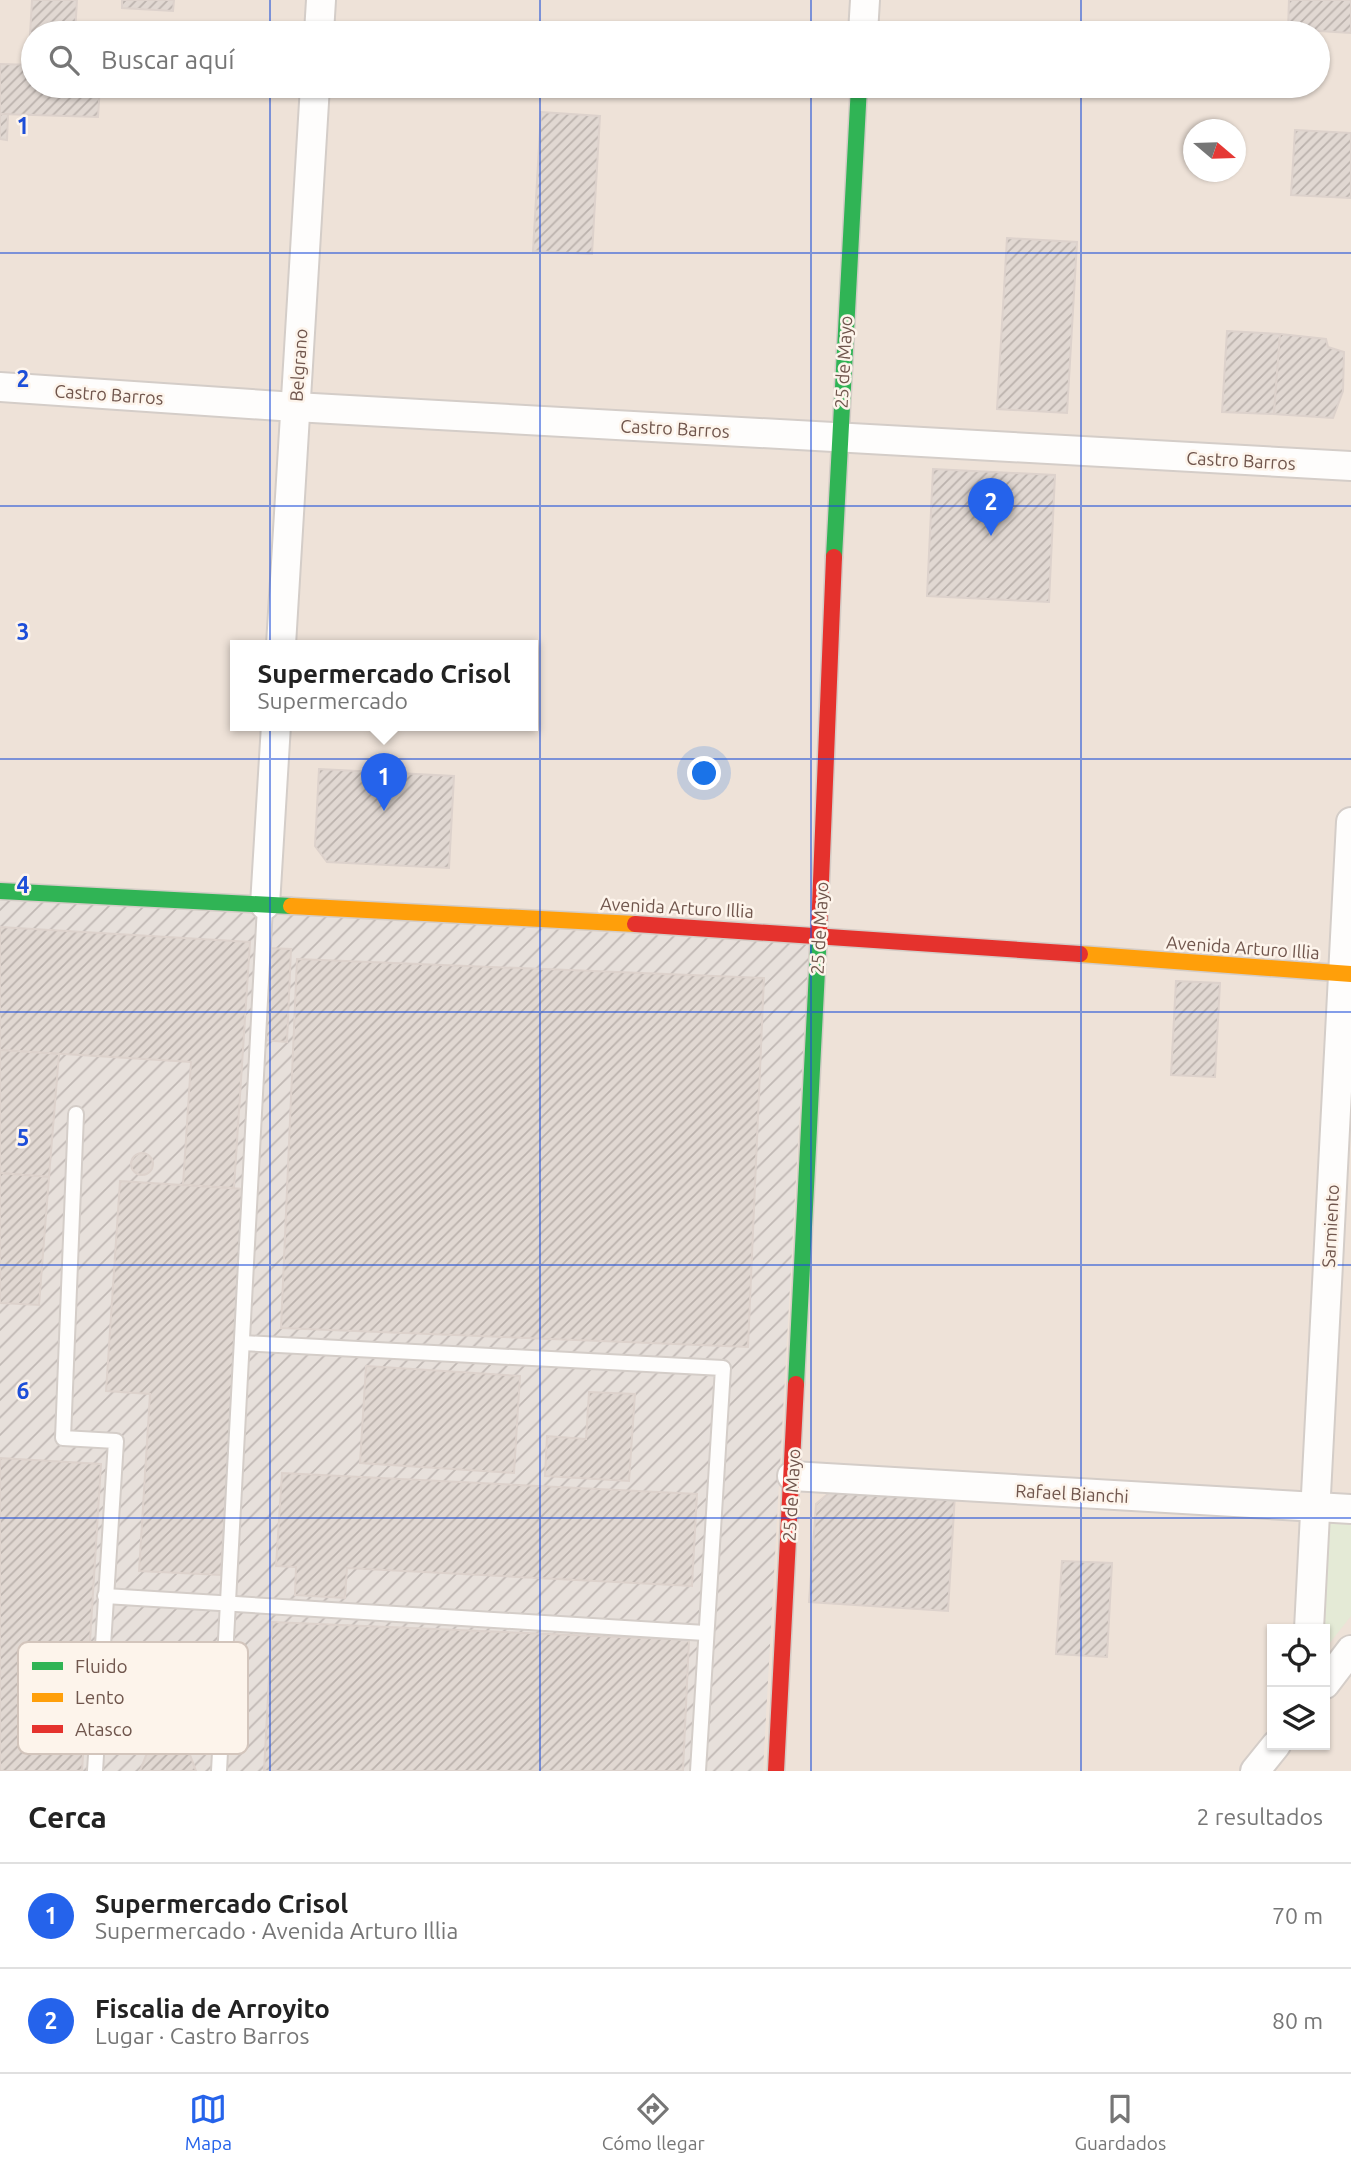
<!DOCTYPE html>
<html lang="es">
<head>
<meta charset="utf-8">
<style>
  body { margin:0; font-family:Ubuntu,sans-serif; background:#f6f6f6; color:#222 }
  .controls { position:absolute; right:21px; bottom:21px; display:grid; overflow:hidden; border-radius:0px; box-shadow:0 2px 5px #0004 }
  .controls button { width:63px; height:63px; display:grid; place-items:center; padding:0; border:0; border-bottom:2px solid #e0e0e0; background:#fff; color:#222; font:35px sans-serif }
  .compass { position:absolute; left:1183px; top:119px; width:63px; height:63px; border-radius:50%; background:#fff; box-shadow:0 2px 5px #0004; rotate:109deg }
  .you { position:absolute; left:705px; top:774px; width:24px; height:24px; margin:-18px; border:5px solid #fff; border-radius:50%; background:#1a73e8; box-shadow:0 0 0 10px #1a73e833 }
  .badge { display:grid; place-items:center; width:46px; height:46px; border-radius:50%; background:#2563eb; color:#fff; font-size:23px; font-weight:700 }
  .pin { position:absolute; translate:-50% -58px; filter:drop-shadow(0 2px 4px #0008) }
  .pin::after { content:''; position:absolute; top:37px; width:24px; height:21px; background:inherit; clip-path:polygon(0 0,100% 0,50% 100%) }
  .popup { position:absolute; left:230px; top:640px; width:308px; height:91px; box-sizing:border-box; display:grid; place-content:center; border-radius:0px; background:#fff; filter:drop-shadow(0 2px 5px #0005); font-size:23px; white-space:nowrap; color:#767676 }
  .popup b { font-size:26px; color:#222 }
  .popup::after { content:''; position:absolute; left:50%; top:100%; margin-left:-14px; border:14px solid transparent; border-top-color:#fff }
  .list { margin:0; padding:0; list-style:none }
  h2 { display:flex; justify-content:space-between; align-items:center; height:91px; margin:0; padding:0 28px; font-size:30px }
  h2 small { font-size:23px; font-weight:400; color:#767676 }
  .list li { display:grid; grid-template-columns:46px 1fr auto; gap:21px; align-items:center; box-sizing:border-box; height:105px; padding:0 28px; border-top:2px solid #e0e0e0 }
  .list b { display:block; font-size:26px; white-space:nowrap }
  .list p { margin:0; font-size:23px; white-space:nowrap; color:#767676 }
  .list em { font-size:23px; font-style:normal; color:#767676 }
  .icon { flex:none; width:38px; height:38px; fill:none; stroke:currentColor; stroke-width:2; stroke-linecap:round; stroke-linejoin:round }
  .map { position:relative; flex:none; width:1351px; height:1771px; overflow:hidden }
  .search { position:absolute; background:#fff; box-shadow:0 2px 5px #0004; left:21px; right:21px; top:21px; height:77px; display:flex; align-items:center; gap:18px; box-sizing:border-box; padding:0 24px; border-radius:38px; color:#767676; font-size:26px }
  .sheet { height:301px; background:#fff }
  nav { display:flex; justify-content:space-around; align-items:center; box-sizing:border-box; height:98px; border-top:2px solid #e0e0e0; background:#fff; font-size:19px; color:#767676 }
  nav a { display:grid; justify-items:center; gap:4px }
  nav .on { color:#2563eb }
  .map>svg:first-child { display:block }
</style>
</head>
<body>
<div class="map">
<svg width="1351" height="1771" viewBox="0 0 1351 1771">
  <defs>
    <pattern id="industrial-furrows" width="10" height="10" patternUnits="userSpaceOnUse" patternTransform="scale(1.75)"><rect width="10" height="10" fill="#e7e0db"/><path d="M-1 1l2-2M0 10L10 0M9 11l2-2" fill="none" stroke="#c0b8b4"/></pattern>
    <pattern id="building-hatch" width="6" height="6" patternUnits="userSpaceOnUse" patternTransform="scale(1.75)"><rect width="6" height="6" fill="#e1d8d2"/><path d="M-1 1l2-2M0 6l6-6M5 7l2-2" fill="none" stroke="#bbb2ad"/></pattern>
  </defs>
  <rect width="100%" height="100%" fill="#f5f0ea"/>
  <path fill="#eee2d8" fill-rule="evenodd" d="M 0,0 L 1351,0 L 1351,1771 L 0,1771 ZM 33,33 L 1318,33 L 1318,86 L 33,86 ZM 1194,130 L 1236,130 L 1236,172 L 1194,172 ZM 235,645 L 533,645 L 533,725 L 235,725 ZM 1272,1629 L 1325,1629 L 1325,1745 L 1272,1745 Z"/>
  <path fill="url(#industrial-furrows)" d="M 0,897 L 809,944 L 763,1771 L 0,1771 Z"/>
  <path fill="#e4ead6" d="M 1322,1514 L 1351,1517 L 1351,1616 L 1325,1649 L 1325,1629 L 1318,1629 Z"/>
  <g fill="url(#building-hatch)" stroke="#ddd2cc" stroke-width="2">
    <path d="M 32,0 L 77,0 L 75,33 L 30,35 Z"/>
    <path d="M 122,0 L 174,0 L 173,11 L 122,8 Z"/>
    <path d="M 1289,0 L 1351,0 L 1351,33 L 1288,29 Z"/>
    <path d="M 0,64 L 33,65 L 33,86 L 100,86 L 98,117 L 0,114 Z"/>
    <path d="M 541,112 L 600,116 L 592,254 L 533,251 Z"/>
    <path d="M 0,114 L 8,114 L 7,140 L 0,139 Z"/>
    <path d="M 1295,130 L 1351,133 L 1351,198 L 1291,195 Z"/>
    <path d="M 1007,238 L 1077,242 L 1067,413 L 997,409 Z"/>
    <path d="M 1227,331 L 1280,334 L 1274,414 L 1222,412 Z"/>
    <path d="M 1280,334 L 1326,339 L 1328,347 L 1344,352 L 1343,391 L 1333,418 L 1274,414 Z"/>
    <path d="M 933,469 L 1055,475 L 1049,602 L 927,596 Z"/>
    <path d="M 319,769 L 454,776 L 449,868 L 327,862 L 315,846 Z"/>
    <path d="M 0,927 L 250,942 L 234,1188 L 183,1185 L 191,1062 L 0,1050 Z"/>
    <path d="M 266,948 L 291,949 L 287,1042 L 262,1040 Z"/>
    <path d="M 297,959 L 764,978 L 748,1347 L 281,1328 Z"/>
    <path d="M 1176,981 L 1220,983 L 1215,1077 L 1171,1075 Z"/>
    <path d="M 0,1050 L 59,1054 L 49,1177 L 0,1173 Z"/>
    <circle cx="142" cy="1164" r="11"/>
    <path d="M 0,1173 L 49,1177 L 39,1305 L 0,1303 Z"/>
    <path d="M 120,1181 L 244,1189 L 221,1575 L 139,1571 L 150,1394 L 106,1391 Z"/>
    <path d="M 366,1366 L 520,1376 L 514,1473 L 360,1463 Z"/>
    <path d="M 589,1392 L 635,1394 L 629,1481 L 545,1476 L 547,1436 L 586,1439 Z"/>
    <path d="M 0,1458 L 101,1464 L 82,1771 L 0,1771 Z"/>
    <path d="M 282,1473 L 697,1494 L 692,1586 L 347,1568 L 345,1598 L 295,1595 L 296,1567 L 276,1566 Z"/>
    <path d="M 836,1487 L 955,1494 L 948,1611 L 809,1602 L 816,1504 Z"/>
    <path d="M 1062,1561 L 1112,1563 L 1107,1657 L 1056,1654 Z"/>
    <path d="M 272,1622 L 689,1640 L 683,1771 L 264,1771 Z"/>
    <circle cx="174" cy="1706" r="28"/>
    <path d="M 163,1743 L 181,1746 L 189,1752 L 196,1771 L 140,1771 L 147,1753 Z"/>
  </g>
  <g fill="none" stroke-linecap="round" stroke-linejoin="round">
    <g stroke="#d4cdc8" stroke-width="18">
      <g id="lane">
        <path d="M 76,1114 L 63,1438 L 116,1441 L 95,1771"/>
        <path d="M 242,1343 L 723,1368 L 698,1771"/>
        <path d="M 105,1596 L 705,1633"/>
        <path d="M 219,1771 L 265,906"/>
      </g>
    </g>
    <g stroke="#d4cdc8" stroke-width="32">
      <g id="street">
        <path d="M 319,33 L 321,0"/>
        <path d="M 863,33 L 865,0"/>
        <path d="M 0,387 L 295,407 L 1351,466"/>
        <path d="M 281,645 L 315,86"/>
        <path d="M 265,905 L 276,725"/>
        <path d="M 792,1476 L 1351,1509"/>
        <path d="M 1309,1629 L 1351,822"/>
        <path d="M 1325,1684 L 1351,1650"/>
        <path d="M 1255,1771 L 1276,1745"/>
      </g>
    </g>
    <g stroke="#d4ccc6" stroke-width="19">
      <g id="fast">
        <path d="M 834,557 L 859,86"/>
        <path d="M 0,891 L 291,906"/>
        <path d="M 796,1384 L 819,931"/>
      </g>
    </g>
    <g stroke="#d4ccc6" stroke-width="19">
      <g id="slow">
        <path d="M 291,906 L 635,924"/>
        <path d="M 1080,954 L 1351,974"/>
      </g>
    </g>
    <g stroke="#d4ccc6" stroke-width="19">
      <g id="jam">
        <path d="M 635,924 L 1080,954"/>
        <path d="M 819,931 L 834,557"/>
        <path d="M 776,1771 L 796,1384"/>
      </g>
    </g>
    <use href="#lane" stroke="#fefdfc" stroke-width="14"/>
    <use href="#street" stroke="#fefdfc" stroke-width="28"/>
    <use href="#fast" stroke="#30b455" stroke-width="16"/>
    <use href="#slow" stroke="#ff9f0a" stroke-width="16"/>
    <use href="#jam" stroke="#e5322d" stroke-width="16"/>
  </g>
  <path fill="none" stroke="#1d4ed8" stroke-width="2" stroke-opacity="0.55" d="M 270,0 L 270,33M 540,0 L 540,33M 811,0 L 811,33M 1081,0 L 1081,33M 270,86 L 270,1771M 540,86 L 540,1771M 811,86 L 811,1771M 1081,86 L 1081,1771M 0,253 L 1351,253M 0,506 L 1351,506M 0,759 L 1351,759M 0,1012 L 1351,1012M 0,1265 L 1351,1265M 0,1518 L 1351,1518"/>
  <g text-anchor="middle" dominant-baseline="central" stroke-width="5" stroke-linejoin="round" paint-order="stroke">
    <g font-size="18" fill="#70564d" stroke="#fdf4eb">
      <text transform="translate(843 362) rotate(-87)">25 de Mayo</text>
      <text transform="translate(298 365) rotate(-86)">Belgrano</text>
      <text transform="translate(109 394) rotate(4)">Castro Barros</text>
      <text transform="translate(675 428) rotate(3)">Castro Barros</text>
      <text transform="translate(1241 460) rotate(3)">Castro Barros</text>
      <text transform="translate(677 907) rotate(3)">Avenida Arturo Illia</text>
      <text transform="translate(819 928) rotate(-87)">25 de Mayo</text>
      <text transform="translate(1243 947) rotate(4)">Avenida Arturo Illia</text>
      <text transform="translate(1330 1226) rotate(-87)">Sarmiento</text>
      <text transform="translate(1072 1493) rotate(3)">Rafael Bianchi</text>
      <text transform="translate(791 1495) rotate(-87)">25 de Mayo</text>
    </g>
  </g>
  <rect x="18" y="1642" width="230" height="112" rx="10" fill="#fdf4eb" stroke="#d3c5bc" stroke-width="2"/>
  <rect x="32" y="1662" width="31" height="8" fill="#30b455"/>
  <rect x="32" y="1693" width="31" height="9" fill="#ff9f0a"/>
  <rect x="32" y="1725" width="31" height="8" fill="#e5322d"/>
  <g font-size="19" fill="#70564d">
    <text x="75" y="1673">Fluido</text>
    <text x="75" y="1704">Lento</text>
    <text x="75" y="1736">Atasco</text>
  </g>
  <g font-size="23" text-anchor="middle" font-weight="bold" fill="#1d4ed8" stroke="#fdf4eb" stroke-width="5" stroke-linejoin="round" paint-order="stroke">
    <text x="23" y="134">1</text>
    <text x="23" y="387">2</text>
    <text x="23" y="640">3</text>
    <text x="23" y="893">4</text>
    <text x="23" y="1146">5</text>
    <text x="23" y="1399">6</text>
  </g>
</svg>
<div class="controls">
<button><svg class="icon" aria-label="locate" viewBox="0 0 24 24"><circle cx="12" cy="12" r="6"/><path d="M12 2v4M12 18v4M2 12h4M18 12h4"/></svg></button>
<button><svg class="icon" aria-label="layers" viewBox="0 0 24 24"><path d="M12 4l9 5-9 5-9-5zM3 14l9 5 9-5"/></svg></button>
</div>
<svg class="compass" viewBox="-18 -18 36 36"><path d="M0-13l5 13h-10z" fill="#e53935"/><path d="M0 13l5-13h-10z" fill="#767676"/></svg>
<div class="you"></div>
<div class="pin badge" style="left:384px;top:811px">1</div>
<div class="popup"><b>Supermercado Crisol</b>Supermercado</div>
<div class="pin badge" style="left:991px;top:536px">2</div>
<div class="search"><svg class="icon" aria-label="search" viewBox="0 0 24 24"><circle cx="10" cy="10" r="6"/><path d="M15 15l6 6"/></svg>Buscar aquí</div>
</div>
<section class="sheet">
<h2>Cerca<small>2 resultados</small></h2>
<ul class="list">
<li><span class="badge">1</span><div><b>Supermercado Crisol</b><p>Supermercado · Avenida Arturo Illia</p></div><em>70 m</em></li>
<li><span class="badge">2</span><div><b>Fiscalia de Arroyito</b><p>Lugar · Castro Barros</p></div><em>80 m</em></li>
</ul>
</section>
<nav>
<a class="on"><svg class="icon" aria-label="map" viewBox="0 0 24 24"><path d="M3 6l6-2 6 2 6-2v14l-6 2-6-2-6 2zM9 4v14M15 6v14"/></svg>Mapa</a>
<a><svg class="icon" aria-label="directions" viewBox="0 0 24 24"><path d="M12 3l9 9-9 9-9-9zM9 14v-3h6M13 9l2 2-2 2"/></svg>Cómo llegar</a>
<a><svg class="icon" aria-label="saved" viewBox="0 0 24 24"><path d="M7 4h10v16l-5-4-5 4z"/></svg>Guardados</a>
</nav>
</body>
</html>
